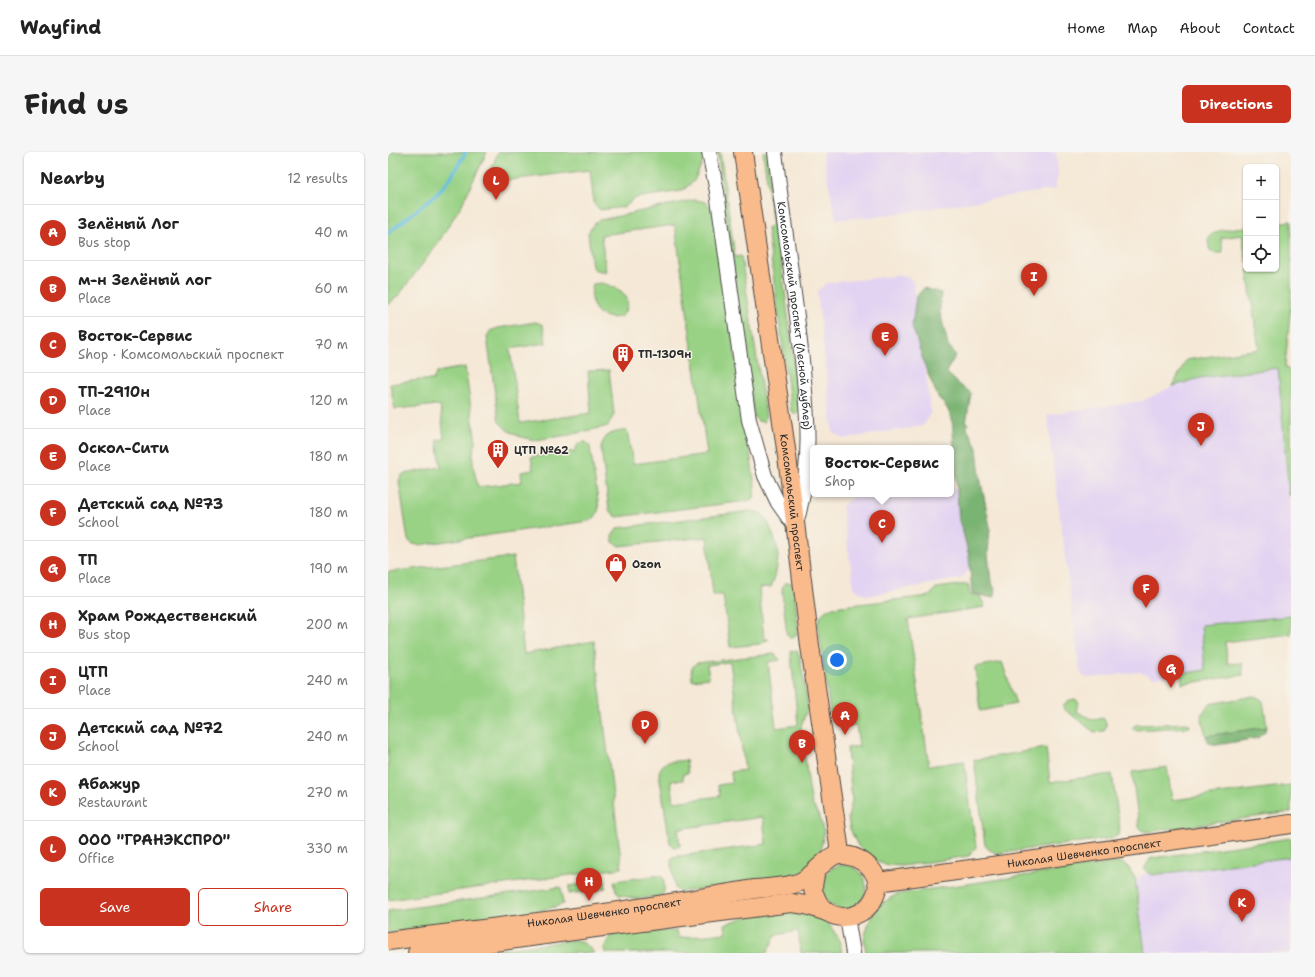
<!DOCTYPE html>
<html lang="en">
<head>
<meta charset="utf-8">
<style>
  body { margin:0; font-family:"Shantell Sans",sans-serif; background:#f6f6f6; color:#222 }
  .controls { position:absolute; right:12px; top:12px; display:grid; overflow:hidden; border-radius:6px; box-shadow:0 1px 3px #0004 }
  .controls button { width:36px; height:36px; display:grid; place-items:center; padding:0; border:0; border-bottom:1px solid #e0e0e0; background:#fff; color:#222; font:20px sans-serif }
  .you { position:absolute; left:449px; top:508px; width:14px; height:14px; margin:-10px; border:3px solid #fff; border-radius:50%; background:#1a73e8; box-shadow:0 0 0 6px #1a73e833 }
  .badge { display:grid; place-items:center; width:26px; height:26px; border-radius:50%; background:#c8321e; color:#fff; font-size:13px; font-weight:700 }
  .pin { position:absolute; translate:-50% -33px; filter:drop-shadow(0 1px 2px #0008) }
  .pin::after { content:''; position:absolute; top:21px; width:14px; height:12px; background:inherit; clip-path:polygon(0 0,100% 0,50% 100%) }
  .popup { position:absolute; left:422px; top:293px; width:144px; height:52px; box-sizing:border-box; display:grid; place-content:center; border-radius:6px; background:#fff; filter:drop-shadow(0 1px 3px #0005); font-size:13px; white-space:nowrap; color:#767676 }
  .popup b { font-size:15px; color:#222 }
  .popup::after { content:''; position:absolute; left:50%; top:100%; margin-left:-8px; border:8px solid transparent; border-top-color:#fff }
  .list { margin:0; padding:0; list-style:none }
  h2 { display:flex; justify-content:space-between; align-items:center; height:52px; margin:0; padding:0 16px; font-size:17px }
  h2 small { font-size:13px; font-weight:400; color:#767676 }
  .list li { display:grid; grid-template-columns:26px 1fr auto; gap:12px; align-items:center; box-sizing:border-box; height:56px; padding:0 16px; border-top:1px solid #e0e0e0 }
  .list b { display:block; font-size:15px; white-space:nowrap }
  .list p { margin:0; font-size:13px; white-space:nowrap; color:#767676 }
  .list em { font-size:13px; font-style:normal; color:#767676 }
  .actions { display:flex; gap:8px; padding:12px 16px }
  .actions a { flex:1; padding:9px 0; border:1px solid #c8321e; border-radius:6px; text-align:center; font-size:14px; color:#c8321e }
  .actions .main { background:#c8321e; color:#fff }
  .icon { flex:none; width:22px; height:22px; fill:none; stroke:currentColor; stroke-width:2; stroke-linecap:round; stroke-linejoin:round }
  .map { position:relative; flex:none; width:903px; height:801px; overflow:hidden; border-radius:6px }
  header { display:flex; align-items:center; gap:24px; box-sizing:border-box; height:56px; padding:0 20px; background:#fff; border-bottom:1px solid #e0e0e0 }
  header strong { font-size:19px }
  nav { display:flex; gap:22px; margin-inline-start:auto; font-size:14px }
  .intro { display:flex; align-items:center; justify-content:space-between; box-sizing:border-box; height:96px; padding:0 24px }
  h1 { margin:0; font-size:28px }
  .button { padding:10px 18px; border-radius:6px; background:#c8321e; color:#fff; font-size:14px; font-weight:700 }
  main { display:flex; gap:24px; padding:0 24px }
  aside { flex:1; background:#fff; border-radius:6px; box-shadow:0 1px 3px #0004 }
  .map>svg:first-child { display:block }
</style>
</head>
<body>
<header>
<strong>Wayfind</strong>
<nav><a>Home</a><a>Map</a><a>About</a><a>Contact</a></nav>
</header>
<div class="intro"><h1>Find us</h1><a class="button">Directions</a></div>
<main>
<aside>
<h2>Nearby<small>12 results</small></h2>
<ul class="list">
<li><span class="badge">A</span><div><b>Зелёный Лог</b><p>Bus stop</p></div><em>40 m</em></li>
<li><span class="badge">B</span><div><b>м-н Зелёный лог</b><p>Place</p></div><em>60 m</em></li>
<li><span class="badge">C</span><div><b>Восток-Сервис</b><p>Shop · Комсомольский проспект</p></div><em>70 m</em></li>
<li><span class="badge">D</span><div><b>ТП-2910н</b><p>Place</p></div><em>120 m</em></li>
<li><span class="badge">E</span><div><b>Оскол-Сити</b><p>Place</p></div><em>180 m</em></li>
<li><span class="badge">F</span><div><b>Детский сад №73</b><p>School</p></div><em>180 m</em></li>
<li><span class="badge">G</span><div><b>ТП</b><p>Place</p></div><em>190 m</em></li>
<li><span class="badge">H</span><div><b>Храм Рождественский</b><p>Bus stop</p></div><em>200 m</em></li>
<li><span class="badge">I</span><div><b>ЦТП</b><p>Place</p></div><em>240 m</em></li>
<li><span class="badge">J</span><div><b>Детский сад №72</b><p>School</p></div><em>240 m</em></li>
<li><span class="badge">K</span><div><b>Абажур</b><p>Restaurant</p></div><em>270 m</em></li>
<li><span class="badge">L</span><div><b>ООО &quot;ГРАНЭКСПРО&quot;</b><p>Office</p></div><em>330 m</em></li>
</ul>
<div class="actions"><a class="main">Save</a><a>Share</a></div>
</aside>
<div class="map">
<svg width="903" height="801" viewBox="0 0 903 801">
  <rect width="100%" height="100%" fill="#f7f3e8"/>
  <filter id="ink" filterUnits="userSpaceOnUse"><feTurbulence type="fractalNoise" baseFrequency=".025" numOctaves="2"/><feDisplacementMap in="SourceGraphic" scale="8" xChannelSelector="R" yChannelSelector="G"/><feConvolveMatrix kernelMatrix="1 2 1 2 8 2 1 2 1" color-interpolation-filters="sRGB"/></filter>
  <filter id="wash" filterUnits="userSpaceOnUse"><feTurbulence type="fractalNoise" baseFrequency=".012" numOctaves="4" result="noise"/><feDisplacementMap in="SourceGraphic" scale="16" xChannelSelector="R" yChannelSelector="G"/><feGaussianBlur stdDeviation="0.9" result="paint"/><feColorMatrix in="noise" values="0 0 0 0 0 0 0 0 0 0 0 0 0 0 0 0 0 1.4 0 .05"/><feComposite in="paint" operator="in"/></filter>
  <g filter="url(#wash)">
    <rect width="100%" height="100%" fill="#f5e8d6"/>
    <g fill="#e3d3f2">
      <path d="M 434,0 L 668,0 L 670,20 L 667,37 L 486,65 L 448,67 Z"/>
      <path d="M 515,123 L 525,129 L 543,260 L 535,274 L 455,287 L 445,280 L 429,139 L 439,131 Z"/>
      <path d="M 890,216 L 903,359 L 903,464 L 813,473 L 818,518 L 766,526 L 752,520 L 700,526 L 695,524 L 692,520 L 659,263 L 754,249 L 785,234 L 812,226 Z"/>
      <path d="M 563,335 L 572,339 L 585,412 L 574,426 L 478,444 L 466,436 L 454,354 L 466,344 L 486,342 L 563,342 Z"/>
      <path d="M 903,697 L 903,801 L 753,801 L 744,731 L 764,716 Z"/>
    </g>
    <g fill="#99d285" stroke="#627e58">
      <path d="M 0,0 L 99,0 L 74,52 L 50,91 L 11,143 L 0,153 Z"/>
      <path d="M 110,0 L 316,0 L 317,5 L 306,29 L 294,39 L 247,46 L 237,55 L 212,58 L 206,52 L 202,18 L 98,31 Z"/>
      <path d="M 329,0 L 332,0 L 347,105 L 353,104 L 378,265 L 375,270 L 370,269 L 366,265 Z"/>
      <path d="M 375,0 L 379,0 L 412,256 L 411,260 L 408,262 L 403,259 L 379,76 L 385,73 Z"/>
      <path d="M 306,48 C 316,49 321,50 325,60 L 367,334 L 366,346 L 359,349 L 229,365 L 221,358 L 213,296 C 217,280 224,281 239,278 L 245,312 L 319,302 L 287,73 L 213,83 L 218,120 L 208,118 L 204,115 L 200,81 L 206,71 L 212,68 Z"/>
      <path d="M 903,69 L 903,150 L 897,215 L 903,220 L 903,343 L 901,343 L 890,216 L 812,226 L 785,234 L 798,208 L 871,197 L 859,117 L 888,117 L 888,71 Z"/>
      <path d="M 858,75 L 858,110 L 854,83 L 833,86 L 835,101 L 826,101 L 821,97 C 821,94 820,90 820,88 C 822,77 849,76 858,75 Z"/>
      <path d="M 213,131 C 225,134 243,140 239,155 C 238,159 235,163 232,165 C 228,166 223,166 219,165 C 217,164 213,163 211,161 C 203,155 202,141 205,132 Z"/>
      <path d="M 148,170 L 155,173 L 158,191 L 122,197 L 132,271 L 203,261 L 200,219 L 221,218 L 226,262 L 220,274 L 181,283 L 146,288 L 130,284 L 119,278 L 111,270 L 99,185 L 102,179 L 110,176 Z"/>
      <path d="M 77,215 L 88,290 C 81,304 87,322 90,335 L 134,330 L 133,320 L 145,318 L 143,305 L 187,299 C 189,292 191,290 198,290 L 202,295 L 211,356 C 209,363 207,366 201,369 L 31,393 L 25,392 L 20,388 L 11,329 L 13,324 L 16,322 L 53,315 L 49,288 L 56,287 L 52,253 L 7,257 L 2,232 L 30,228 L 45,228 L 49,220 Z"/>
      <path d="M 363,359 C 367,360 371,359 375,363 C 380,367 390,394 390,401 C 390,412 388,424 383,435 L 371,436 L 376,487 L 381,487 L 372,492 L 342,495 L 335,443 L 325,443 L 319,385 L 231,394 L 225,390 L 224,384 L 230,376 Z"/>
      <path d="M 125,405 L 136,502 L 206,489 L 234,716 L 0,748 L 0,420 Z"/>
      <path d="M 397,431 L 404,431 L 406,437 L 410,476 L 408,483 L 403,487 L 399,483 L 394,439 L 395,434 Z"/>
      <path d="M 580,432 L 582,442 L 592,444 L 597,455 L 520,467 L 541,614 L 576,609 L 588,695 L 581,704 L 514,714 L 499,713 L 488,709 L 478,702 L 470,694 L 462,677 L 460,666 L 464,648 L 459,596 L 471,594 L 468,573 L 454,573 L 449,566 L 442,561 L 430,471 C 432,462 436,459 445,455 L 542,444 L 548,436 Z"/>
      <path d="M 903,464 L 903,482 L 837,490 L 840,512 L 854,511 L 855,523 L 794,532 L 793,522 L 817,518 L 813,473 Z"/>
      <path d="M 403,498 L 409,499 L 412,505 L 420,555 L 413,574 L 421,636 L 424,652 L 432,666 L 436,681 L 432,700 L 428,709 L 422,715 L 404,725 L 291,740 L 287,736 L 283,708 L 285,705 L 378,692 L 375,665 L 290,677 L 292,694 L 286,695 L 282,691 L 271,621 C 274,607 286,610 298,608 L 300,621 L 295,622 L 295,628 L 283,629 L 286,650 L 332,644 L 330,633 L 344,631 L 343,620 L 357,618 L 342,510 L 319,513 L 321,526 L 304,528 C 303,520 302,515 309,511 L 385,502 L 388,503 L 392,508 L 380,510 L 388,576 L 410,573 L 403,504 Z"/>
      <path d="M 614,510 L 628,552 L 592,559 L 587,515 Z"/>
      <path d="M 866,544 L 871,546 L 875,549 L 879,575 L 818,584 L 813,563 L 821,552 Z"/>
      <path d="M 687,547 L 691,550 L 688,559 L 705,568 L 715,566 C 719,571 719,574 716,579 L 706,580 L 675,556 C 677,549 681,548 687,547 Z"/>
      <path d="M 799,571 L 802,573 L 801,575 L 747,578 L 744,576 L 747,573 Z"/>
      <path d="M 658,596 L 662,630 L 724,622 L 732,678 L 730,683 L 725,686 L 611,701 C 605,700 601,699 597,693 L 586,608 Z"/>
      <path d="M 779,615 L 784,648 L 903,633 L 903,660 L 759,680 L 753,678 L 751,675 L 744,620 Z"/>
      <path d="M 903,686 L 903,705 L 763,723 L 756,717 L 762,707 L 765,706 Z"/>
      <path d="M 732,710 L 740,715 L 747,726 L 757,801 L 478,801 L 476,787 L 482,767 L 493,752 L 509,742 Z"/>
      <circle cx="456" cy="735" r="22"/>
      <path d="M 266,724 L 272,724 L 276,727 L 276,739 L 274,744 L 249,747 L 231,743 L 228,739 L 226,729 Z"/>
      <path d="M 217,729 L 218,736 L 181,742 L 181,734 Z"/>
      <path d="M 173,735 L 175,752 C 157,759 137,761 118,764 C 79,771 39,776 0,781 L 0,759 Z"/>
      <path d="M 407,758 L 438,768 L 451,787 L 454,801 L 413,801 L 410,779 L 388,783 L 379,801 L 217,801 L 216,796 L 222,784 C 246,778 264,779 289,779 L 291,786 L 338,781 L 337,772 L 364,763 Z"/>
      <path d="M 186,788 C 196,790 200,793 206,801 L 87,801 Z"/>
    </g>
    <g fill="#7ab472" stroke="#52704e">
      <path d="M 536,136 L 553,141 L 552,160 L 560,193 L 568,203 L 558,220 L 572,233 L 583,241 L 578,271 L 580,271 L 579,276 L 589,296 L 592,325 L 602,375 L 600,402 L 603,430 L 607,437 L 606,445 C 597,446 592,442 584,441 L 581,404 L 575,380 L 571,369 L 564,266 L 559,256 L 550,245 L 538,217 L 524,174 L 528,145 Z"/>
      <path d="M 879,575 L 876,581 L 870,586 L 829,593 L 821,591 L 818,584 Z"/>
    </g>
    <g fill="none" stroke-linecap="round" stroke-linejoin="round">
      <path stroke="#66bee4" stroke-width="3.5" d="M 0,81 L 49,42 L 63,25 L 78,0"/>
    </g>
  </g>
  <g filter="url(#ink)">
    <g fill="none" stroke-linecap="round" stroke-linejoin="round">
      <g stroke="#494745" stroke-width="16">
        <g id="minor">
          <path d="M 321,0 L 329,40 L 361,268 L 377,324 L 390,351 L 407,375"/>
          <path id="s1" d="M 387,0 C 394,60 404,121 411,181 C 418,246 427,305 409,368"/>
          <path d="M 459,765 L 465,801"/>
        </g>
      </g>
      <g stroke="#494745" stroke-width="20">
        <g id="major">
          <path id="s2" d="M 355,0 L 399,304 L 422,494 L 451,693 L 450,702"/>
          <path id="s3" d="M 490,730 L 903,672"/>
          <path id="s4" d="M 0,789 C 108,775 216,763 323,744 C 338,742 353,739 367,737 C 379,736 391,735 402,733 C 406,732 411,731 414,729 C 425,724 438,705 450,702 C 452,701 454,702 456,703 C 475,705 497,723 487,744 C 476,770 439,773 428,746 C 427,743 425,740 425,737 C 425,731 427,724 428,718"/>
          <path d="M 29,801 L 207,776 L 403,751 L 418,753 L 439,760"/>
        </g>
      </g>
      <use href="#minor" stroke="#fff" stroke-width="14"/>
      <use href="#major" stroke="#fabb8c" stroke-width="18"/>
    </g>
  </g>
  <defs>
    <g id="building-pin" transform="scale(1.15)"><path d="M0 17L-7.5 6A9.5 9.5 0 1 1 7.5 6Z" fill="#c8321e" stroke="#f7f3e8"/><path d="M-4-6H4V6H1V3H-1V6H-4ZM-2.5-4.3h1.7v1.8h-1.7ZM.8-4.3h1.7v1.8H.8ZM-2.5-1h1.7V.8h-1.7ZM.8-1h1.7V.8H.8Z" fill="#fff"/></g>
    <g id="shop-pin" transform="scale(1.15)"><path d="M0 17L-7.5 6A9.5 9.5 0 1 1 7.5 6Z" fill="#c8321e" stroke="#f7f3e8"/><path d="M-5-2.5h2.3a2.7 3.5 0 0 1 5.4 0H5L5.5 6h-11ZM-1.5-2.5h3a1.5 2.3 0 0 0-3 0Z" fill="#fff"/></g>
  </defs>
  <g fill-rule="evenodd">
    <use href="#building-pin" x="235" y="202"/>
    <use href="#building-pin" x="110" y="298"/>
    <use href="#shop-pin" x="228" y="412"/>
  </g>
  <g text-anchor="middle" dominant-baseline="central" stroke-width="3" stroke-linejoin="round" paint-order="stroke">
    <g font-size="11" fill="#2b2b2b" stroke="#f7f3e8">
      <text stroke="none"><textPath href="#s1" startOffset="165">Комсомольский проспект (Лесной дублер)</textPath></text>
      <text stroke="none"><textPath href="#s2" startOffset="354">Комсомольский проспект</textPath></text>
      <text stroke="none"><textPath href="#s3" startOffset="208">Николая Шевченко проспект</textPath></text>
      <text stroke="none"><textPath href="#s4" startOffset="218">Николая Шевченко проспект</textPath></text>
    </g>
    <g font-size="11" font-weight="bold" fill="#2b2b2b" stroke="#f7f3e8" text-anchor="start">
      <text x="250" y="202">ТП-1309н</text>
      <text x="126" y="298">ЦТП №62</text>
      <text x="244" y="412">Ozon</text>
    </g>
  </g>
</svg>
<div class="controls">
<button>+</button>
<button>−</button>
<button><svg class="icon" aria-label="locate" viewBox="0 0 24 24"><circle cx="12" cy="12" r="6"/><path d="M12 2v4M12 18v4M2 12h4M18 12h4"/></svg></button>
</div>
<div class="you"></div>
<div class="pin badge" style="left:457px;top:583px">A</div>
<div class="pin badge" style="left:414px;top:611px">B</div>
<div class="pin badge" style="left:494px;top:391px">C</div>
<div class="popup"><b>Восток-Сервис</b>Shop</div>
<div class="pin badge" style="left:257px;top:592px">D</div>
<div class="pin badge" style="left:497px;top:204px">E</div>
<div class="pin badge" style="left:758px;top:456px">F</div>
<div class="pin badge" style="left:783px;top:536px">G</div>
<div class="pin badge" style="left:201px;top:749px">H</div>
<div class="pin badge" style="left:646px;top:144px">I</div>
<div class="pin badge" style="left:813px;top:294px">J</div>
<div class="pin badge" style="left:854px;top:770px">K</div>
<div class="pin badge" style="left:108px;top:48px">L</div>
</div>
</main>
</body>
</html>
